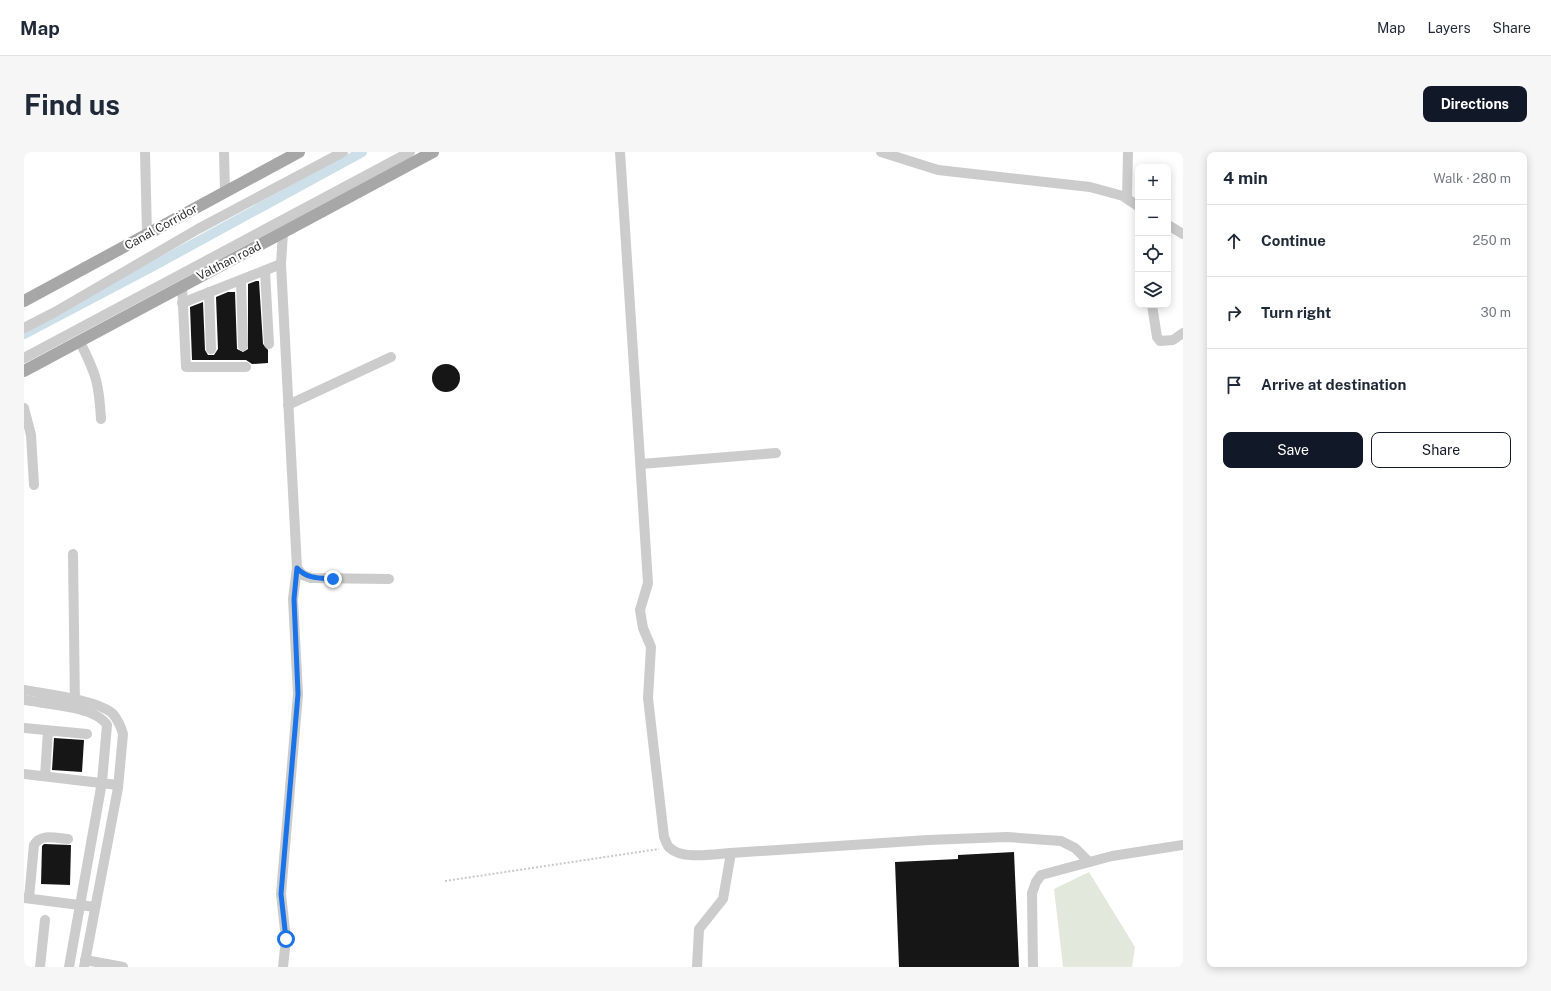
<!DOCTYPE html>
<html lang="en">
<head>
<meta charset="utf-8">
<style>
  body { margin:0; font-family:"Public Sans",sans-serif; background:#f6f6f7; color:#1f2937 }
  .controls { position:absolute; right:12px; top:12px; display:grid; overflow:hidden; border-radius:8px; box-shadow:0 2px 10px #0003 }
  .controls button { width:36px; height:36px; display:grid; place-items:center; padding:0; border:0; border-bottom:1px solid #e0e1e3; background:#fff; color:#1f2937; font:20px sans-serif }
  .stop { position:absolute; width:12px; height:12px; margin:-9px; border:3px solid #1a73e8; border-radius:50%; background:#fff }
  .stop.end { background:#1a73e8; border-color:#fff; box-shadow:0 1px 4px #0008 }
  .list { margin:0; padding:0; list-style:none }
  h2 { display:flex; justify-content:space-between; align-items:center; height:52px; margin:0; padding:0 16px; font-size:17px }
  h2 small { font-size:13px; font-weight:400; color:#747a83 }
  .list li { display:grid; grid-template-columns:26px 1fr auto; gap:12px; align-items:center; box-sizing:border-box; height:72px; padding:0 16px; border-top:1px solid #e0e1e3 }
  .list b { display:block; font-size:15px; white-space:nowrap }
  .list em { font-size:13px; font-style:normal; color:#747a83 }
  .actions { display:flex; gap:8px; padding:12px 16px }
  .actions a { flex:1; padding:9px 0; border:1px solid #111827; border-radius:8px; text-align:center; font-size:14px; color:#111827 }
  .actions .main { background:#111827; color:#fff }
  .icon { flex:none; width:22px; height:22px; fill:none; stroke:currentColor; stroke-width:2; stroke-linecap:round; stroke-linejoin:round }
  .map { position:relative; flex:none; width:1159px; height:815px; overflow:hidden; border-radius:8px }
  header { display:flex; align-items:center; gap:24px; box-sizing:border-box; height:56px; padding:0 20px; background:#fff; border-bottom:1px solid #e0e1e3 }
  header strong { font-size:19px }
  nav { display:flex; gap:22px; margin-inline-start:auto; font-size:14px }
  .intro { display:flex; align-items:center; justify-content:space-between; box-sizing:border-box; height:96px; padding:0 24px }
  h1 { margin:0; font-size:28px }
  .button { padding:10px 18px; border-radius:8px; background:#111827; color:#fff; font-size:14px; font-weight:700 }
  main { display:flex; gap:24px; padding:0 24px }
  aside { flex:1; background:#fff; border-radius:8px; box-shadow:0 2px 10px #0003 }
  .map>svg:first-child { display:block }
</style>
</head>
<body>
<header>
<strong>Map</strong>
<nav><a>Map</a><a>Layers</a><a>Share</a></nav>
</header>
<div class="intro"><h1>Find us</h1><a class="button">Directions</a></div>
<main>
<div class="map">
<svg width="1159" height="815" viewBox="0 0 1159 815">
  <rect width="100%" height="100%" fill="#fff"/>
  <path fill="#e3e8dc" d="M 1065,720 L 1111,795 L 1108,815 L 1039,815 L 1030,737 Z"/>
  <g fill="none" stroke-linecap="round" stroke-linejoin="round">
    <path stroke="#cddfe8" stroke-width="10" d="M 0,182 L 131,113 L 338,0"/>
  </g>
  <g fill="#161616">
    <path d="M 232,129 L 235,129 L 239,192 L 244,198 L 244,211 L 228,212 L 222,208 L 168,208 L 166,155 L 179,150 L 181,198 L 184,203 L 190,203 L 194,197 L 192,145 L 204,140 L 211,140 L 213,197 L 219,200 L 224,197 L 224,132 Z"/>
    <circle cx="422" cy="226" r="14"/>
    <path d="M 30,586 L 60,588 L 58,620 L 28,618 Z"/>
    <path d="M 20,692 L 47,693 L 46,733 L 17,732 L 18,694 Z"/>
    <path d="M 990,700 L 995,815 L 875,815 L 871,710 L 934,707 L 934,703 Z"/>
  </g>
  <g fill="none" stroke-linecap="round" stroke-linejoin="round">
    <path stroke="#c9c9c9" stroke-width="2" stroke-dasharray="2 2" stroke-linecap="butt" d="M 421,729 L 635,697"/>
    <g stroke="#ccc" stroke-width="10">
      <path d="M 121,0 L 123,82"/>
      <path d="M 200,0 L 201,40"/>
      <path d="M 596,0 L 624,431 L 616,458 L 619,476 L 627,495 L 624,546 L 640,685 C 642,689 643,694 646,696 C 658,708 691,702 707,701"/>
      <path d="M 857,0 L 914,18 L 1066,35 L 1099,44 L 1114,54"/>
      <path d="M 1103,46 L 1104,0"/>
      <path d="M 1144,73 L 1159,82"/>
      <path d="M 259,81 L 257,112 L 273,416 L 279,423 L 287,426 L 365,427"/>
      <path d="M 241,119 L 245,192"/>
      <path d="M 217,128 L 219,194"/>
      <path d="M 158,134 L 162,215 L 222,215"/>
      <path d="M 185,140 L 187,197"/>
      <path d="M 158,151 L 257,112"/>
      <path d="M 1128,153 L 1133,185 L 1136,189 L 1149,188 L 1159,181"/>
      <path d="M 0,176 L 31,160 L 174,77 L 319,0"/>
      <path d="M 56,190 C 72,222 75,231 77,267"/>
      <path d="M 0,206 L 386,0"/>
      <path d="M 264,253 L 367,205"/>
      <path d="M 0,256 L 7,283 L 10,333"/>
      <path d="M 617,312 L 752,301"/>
      <path d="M 49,402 L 51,555"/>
      <path d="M 0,538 C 21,542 75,548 89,562 C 94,568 97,575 99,582 L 94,636 L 60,815"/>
      <path d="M 0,548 C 21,552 71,554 83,573 L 78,630 L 45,815"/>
      <path d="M 0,576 L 63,582"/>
      <path d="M 0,622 L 94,633"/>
      <path d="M 21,624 L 24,579"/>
      <path d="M 0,746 L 71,755"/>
      <path d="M 5,746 L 10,693 C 17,681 32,686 44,687"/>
      <path d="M 61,808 L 99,815"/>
      <path d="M 16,815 L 21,768"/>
      <path d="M 259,815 L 262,787 L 257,742 L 274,542 L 269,447 L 273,416"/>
      <path d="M 673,815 L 675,777 L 699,747 L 707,701 L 904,688 L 983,685 L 1037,689 L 1051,696 L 1065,710"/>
      <path d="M 1009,815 L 1008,741 L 1012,730 L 1017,723 L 1088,704 L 1159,693"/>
    </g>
    <g stroke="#a7a7a7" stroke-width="12">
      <path d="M 0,149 L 275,0"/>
      <path d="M 0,219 L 409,0"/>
    </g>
  </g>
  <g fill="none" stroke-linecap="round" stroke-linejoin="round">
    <path stroke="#1a73e8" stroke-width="5" d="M 262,787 L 257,742 L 274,542 L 270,447 L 273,416 C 283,427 295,426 309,427"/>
  </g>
  <g text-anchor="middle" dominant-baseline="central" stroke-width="4" stroke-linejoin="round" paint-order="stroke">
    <g font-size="12" fill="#2f2f2f" stroke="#fff">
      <text transform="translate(137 75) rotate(-29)">Canal Corridor</text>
      <text transform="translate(205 109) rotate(-27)">Valthan road</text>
    </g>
  </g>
</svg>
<div class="controls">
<button>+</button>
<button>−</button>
<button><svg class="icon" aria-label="locate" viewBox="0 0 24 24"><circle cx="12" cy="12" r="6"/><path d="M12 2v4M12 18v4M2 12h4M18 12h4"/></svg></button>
<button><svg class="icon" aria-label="layers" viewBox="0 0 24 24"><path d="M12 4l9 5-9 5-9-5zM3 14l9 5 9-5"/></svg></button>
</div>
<div class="stop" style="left:262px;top:787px"></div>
<div class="stop end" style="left:309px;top:427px"></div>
</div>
<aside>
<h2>4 min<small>Walk · 280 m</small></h2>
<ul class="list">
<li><svg class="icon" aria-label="ahead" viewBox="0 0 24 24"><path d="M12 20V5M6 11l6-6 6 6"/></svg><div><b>Continue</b></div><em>250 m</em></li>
<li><svg class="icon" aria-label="right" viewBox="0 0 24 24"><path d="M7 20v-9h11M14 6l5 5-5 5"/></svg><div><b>Turn right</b></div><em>30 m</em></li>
<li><svg class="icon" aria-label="arrive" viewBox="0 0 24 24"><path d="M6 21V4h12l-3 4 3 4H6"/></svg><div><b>Arrive at destination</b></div></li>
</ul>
<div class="actions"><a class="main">Save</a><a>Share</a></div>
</aside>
</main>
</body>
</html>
